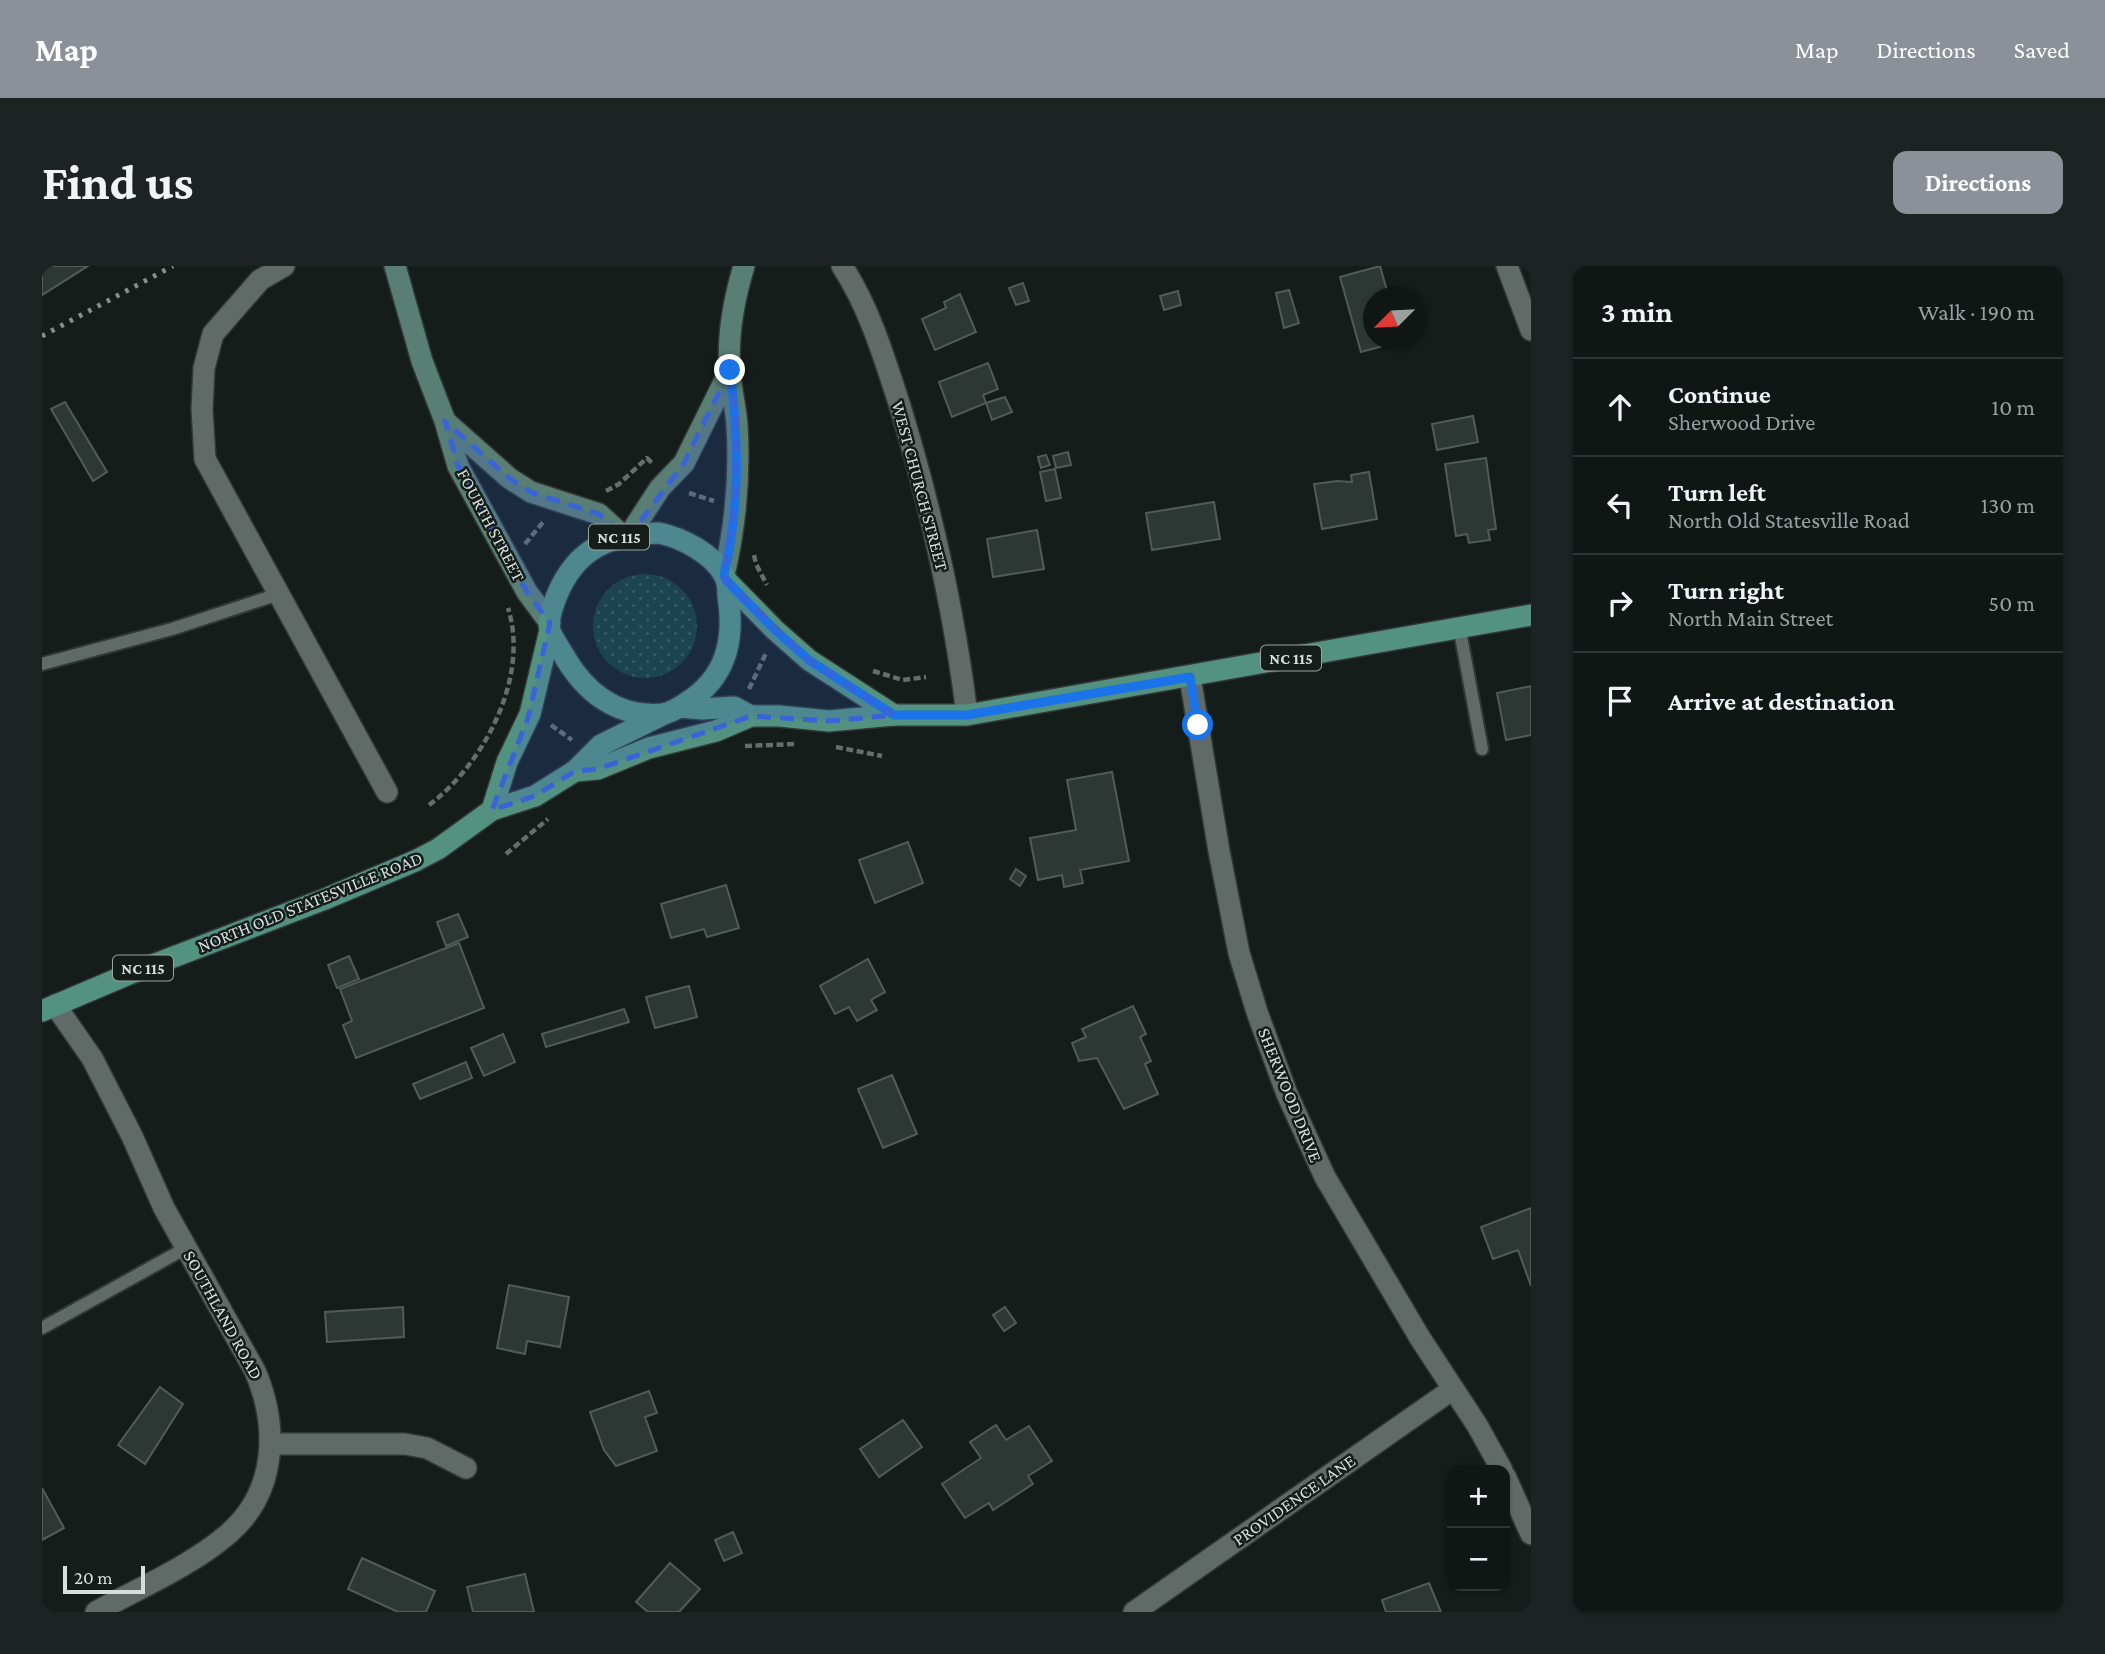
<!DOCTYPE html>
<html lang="en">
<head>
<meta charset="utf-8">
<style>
  body { margin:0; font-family:"Crimson Pro",serif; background:#1d2322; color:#f1f3f6 }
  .controls { position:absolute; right:21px; bottom:21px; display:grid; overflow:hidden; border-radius:14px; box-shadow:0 2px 5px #0004 }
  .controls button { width:63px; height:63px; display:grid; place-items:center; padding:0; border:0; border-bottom:2px solid #2f3534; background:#0f1614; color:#f1f3f6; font:35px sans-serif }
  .compass { position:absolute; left:1321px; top:21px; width:63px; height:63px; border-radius:50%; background:#0f1614; box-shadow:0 2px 5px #0004; rotate:246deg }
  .scale { position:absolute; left:21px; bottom:18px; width:82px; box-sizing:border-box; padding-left:7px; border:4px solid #d7dedb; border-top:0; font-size:19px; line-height:24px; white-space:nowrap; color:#d7dedb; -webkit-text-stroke:5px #141d1a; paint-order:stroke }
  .stop { position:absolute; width:21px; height:21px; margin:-16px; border:5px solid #1a73e8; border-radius:50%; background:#fff }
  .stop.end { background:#1a73e8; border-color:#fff; box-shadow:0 2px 7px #0008 }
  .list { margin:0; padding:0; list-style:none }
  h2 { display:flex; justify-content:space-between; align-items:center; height:91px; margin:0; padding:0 28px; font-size:30px }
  h2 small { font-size:23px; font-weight:400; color:#9b9fa0 }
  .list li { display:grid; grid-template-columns:46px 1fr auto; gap:21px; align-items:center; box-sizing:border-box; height:98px; padding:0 28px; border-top:2px solid #2f3534 }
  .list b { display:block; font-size:26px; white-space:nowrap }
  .list p { margin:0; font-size:23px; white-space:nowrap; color:#9b9fa0 }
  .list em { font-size:23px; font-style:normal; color:#9b9fa0 }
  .icon { flex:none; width:38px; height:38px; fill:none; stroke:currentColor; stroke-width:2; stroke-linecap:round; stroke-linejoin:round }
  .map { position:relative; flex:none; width:1489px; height:1346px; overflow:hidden; border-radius:14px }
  header { display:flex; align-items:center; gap:42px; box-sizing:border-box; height:98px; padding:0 35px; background:#8c9099; color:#fff }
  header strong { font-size:33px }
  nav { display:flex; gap:38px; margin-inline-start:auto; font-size:24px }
  .intro { display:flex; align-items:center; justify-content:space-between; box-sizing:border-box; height:168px; padding:0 42px }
  h1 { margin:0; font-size:49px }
  .button { padding:18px 32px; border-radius:14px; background:#8c9099; color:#fff; font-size:24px; font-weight:700 }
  main { display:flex; gap:42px; padding:0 42px }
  aside { flex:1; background:#0f1614; border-radius:14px; box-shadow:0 2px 5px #0004 }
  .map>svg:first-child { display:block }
</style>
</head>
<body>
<header>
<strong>Map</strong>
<nav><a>Map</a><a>Directions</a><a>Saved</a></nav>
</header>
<div class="intro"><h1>Find us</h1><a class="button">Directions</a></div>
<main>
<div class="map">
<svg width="1489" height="1346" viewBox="0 0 1489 1346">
  <defs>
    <pattern id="grass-dots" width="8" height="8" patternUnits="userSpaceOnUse" patternTransform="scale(1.75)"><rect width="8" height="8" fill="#153b31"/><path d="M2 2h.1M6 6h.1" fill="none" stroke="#36574e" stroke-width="1.8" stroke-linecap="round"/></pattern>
  </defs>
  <rect width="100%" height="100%" fill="#141d1a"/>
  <circle fill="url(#grass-dots)" cx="603" cy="360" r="52"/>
  <g fill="#2d3734" stroke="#515b58" stroke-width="2">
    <path d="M 0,0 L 46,0 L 0,29 Z"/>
    <path d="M 1338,0 L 1347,32 L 1332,32 L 1332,74 L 1359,75 L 1319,86 L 1298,11 Z"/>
    <path d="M 981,17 L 987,35 L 974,39 L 967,22 Z"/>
    <path d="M 1247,24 L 1257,57 L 1242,62 L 1234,27 Z"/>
    <path d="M 1136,25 L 1139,39 L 1122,44 L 1118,30 Z"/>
    <path d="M 918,28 L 934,66 L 893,84 L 880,53 L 904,42 L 902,36 Z"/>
    <path d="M 946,97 L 956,123 L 941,129 L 944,137 L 910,151 L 897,116 Z"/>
    <path d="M 963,131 L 970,146 L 950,154 L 944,137 Z"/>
    <path d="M 23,136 L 65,206 L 51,215 L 9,143 Z"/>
    <path d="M 1431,150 L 1436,176 L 1395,184 L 1390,158 Z"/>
    <path d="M 1026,186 L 1029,199 L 1014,202 L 1011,190 Z"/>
    <path d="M 1004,189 L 1008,199 L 999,202 L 996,191 Z"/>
    <path d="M 1444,192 L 1454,263 L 1446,264 L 1448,274 L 1427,277 L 1425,268 L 1414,270 L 1403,198 Z"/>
    <path d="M 1013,203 L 1019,232 L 1004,235 L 998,206 Z"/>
    <path d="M 1327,206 L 1335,253 L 1280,263 L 1272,218 L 1295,215 L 1310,216 L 1309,209 Z"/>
    <path d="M 1172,236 L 1178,273 L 1110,284 L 1104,247 Z"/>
    <path d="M 995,264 L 1002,303 L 951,311 L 945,273 Z"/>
    <path d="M 1489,420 L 1489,469 L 1464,474 L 1455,427 Z"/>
    <path d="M 1070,506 L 1087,595 L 1038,604 L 1041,617 L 1022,621 L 1020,609 L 996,614 L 988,572 L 1034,564 L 1025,514 Z"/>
    <path d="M 866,576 L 881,617 L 833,637 L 817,594 Z"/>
    <path d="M 974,603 L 984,610 L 978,620 L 968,613 Z"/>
    <path d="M 684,619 L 697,662 L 665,671 L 662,663 L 629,672 L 619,638 Z"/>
    <path d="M 416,648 L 426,671 L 404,680 L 395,656 Z"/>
    <path d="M 417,677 L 442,742 L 314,792 L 301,759 L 310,755 L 298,723 Z"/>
    <path d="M 307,690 L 317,713 L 295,722 L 286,699 Z"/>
    <path d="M 826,693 L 843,726 L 829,734 L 835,744 L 815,755 L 807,741 L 793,748 L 778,720 Z"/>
    <path d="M 647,720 L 655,751 L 613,762 L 604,731 Z"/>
    <path d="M 1091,740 L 1104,768 L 1098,771 L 1109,795 L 1103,798 L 1116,828 L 1082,843 L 1055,792 L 1037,795 L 1030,777 L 1044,771 L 1040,763 Z"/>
    <path d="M 582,743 L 587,756 L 504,781 L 500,768 Z"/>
    <path d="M 461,768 L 473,796 L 442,810 L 429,782 Z"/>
    <path d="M 424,796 L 430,812 L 378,833 L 371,818 Z"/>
    <path d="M 850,809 L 875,868 L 841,882 L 816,823 Z"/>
    <path d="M 1489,942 L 1489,1020 L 1476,984 L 1451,993 L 1439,961 Z"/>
    <path d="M 467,1019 L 527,1031 L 518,1081 L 485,1075 L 483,1088 L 455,1082 Z"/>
    <path d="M 361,1041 L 362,1071 L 285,1076 L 283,1046 Z"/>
    <path d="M 963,1041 L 974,1057 L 962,1065 L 951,1049 Z"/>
    <path d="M 118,1121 L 141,1138 L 103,1198 L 76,1179 Z"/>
    <path d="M 607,1125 L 615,1147 L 603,1151 L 615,1185 L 574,1200 L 562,1184 L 548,1146 Z"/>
    <path d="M 861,1154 L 880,1181 L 837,1211 L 818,1183 Z"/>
    <path d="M 954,1159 L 964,1174 L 987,1160 L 1010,1195 L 986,1210 L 991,1218 L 951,1244 L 947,1237 L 923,1252 L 900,1218 L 939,1192 L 928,1176 Z"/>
    <path d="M 0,1222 L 22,1262 L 0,1274 Z"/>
    <path d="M 691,1266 L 700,1287 L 682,1295 L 673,1274 Z"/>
    <path d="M 320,1292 L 393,1325 L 384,1346 L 356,1346 L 306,1323 Z"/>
    <path d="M 628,1297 L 658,1323 L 637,1346 L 606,1346 L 594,1336 Z"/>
    <path d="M 483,1308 L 492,1346 L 431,1346 L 425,1321 Z"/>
    <path d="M 1387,1317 L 1399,1346 L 1344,1346 L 1340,1334 Z"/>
  </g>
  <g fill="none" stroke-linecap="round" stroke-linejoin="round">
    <g stroke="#313735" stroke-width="16">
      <g id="lane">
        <path d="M 1417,360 L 1440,483"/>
        <path d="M 0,398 L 130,363 L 237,328"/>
        <path d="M 0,1062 L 144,982"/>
      </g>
    </g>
    <g stroke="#313735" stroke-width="24">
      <g id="street">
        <path d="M 242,0 L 218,14 L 171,68 L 162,102 L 160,143 L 163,193 L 345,526"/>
        <path d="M 800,0 C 827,41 842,91 857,137 C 888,238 912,343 925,449"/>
        <path d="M 1465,0 L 1489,64"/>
        <path d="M 1148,411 L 1177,585 L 1197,687 L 1215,746 L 1245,828 L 1283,911 L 1378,1072 L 1435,1159 L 1460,1204"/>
        <path d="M 13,739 L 50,792 L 90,870 L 122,942 L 213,1105 C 237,1161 235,1227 185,1269 C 147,1301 97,1322 54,1346"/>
        <path d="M 229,1178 L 363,1178 L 385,1182 L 424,1202"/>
        <path d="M 1463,1210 L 1489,1268"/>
        <path d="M 1092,1346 L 1411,1123"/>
      </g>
    </g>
    <g stroke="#313735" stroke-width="24">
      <g id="secondary">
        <path d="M 353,0 L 380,95 L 403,155 L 416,200 L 485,326 L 508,357"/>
        <path d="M 404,156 L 467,212 L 489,226 L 557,248 L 581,270"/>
        <path d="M 588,268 L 618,222 L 642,197 L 688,104"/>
        <path d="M 682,309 C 693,262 698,208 695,159 C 694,142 689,124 688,106 C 685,71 692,33 702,0"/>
      </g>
    </g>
    <g stroke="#313735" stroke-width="24">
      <g id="primary">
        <path d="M 617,267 C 640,272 670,287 682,309 C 686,315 686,324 686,330 C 693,375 684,412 644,437 C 638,441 628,447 620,448 C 574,452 542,425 521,388 C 517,381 511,373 508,365 C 505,354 511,339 515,329 C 535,281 568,269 617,267 Z"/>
        <path d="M 684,314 L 733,364 L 767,394 L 852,449"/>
        <path d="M 638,441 L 660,443 L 692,441 L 709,450"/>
        <path d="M 533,505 L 556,503 L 607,482 L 674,465 L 709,450 L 737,450 L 787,455 L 852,449 L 925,449 L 1489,349"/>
        <path d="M 450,544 L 465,496 L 488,448 L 508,364"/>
        <path d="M 0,745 L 87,708 L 283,633 L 373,595 L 396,583 L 450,544 L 493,530 L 533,505 L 559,479 L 622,448"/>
      </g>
    </g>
    <g stroke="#666e6b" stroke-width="4.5" stroke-dasharray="7 3.5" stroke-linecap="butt">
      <path d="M 564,225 L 577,218 L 605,192 L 611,198"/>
      <path d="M 647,227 L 672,235"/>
      <path d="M 483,278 L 502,255"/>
      <path d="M 712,289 L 714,298 L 725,319"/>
      <path d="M 831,405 L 861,414 L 884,411"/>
      <path d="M 707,423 L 724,387"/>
      <path d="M 509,459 L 530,474"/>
      <path d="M 703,480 L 754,478"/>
      <path d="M 794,481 L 840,490"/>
      <path d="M 387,539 C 442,498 488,411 466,342"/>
      <path d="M 464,588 L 506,553"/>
    </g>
    <use href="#lane" stroke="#606b67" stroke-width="12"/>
    <use href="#street" stroke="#606b67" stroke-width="21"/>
    <use href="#secondary" stroke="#597e73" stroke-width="21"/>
    <use href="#primary" stroke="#539180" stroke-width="21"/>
    <path stroke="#878f8c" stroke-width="5" stroke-dasharray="3.5 7" stroke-linecap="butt" d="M 0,70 L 131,0"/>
  </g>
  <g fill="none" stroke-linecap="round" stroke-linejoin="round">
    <path stroke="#1a73e8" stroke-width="9" d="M 688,104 C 697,174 698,240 682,309 L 684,314 L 733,364 L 767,394 L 852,449 L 925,449 L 1148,411 L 1156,459"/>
  </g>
  <path fill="#3964d8" fill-opacity="0.2" stroke="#3964d8" stroke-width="5" stroke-dasharray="14 9" stroke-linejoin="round" d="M 688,104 L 695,160 L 693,236 L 682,312 L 767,394 L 852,449 L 787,455 L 709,450 L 556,503 L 533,505 L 493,530 L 450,544 L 486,452 L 508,357 L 485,326 L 416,200 L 403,155 L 467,212 L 489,226 L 557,248 L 585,273 L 642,197 Z"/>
  <g text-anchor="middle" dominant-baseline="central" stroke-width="5" stroke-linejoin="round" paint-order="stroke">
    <g fill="#141d1a" stroke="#9ca4a1" stroke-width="2">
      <rect x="547" y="258.5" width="60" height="25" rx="5"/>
      <rect x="1219" y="379.5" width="60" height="25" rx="5"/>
      <rect x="71" y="689.5" width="60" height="25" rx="5"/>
    </g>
    <g font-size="16" font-weight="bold" fill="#d7dedb">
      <text x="577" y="271">NC 115</text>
      <text x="1249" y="392">NC 115</text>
      <text x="101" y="702">NC 115</text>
    </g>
    <g font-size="18" fill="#d7dedb" stroke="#141d1a">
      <text transform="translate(878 220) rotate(75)">WEST CHURCH STREET</text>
      <text transform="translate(449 259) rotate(62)">FOURTH STREET</text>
      <text transform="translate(268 636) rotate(-22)">NORTH OLD STATESVILLE ROAD</text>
      <text transform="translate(1248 829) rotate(68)">SHERWOOD DRIVE</text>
      <text transform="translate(181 1049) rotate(61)">SOUTHLAND ROAD</text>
      <text transform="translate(1252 1234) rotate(-35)">PROVIDENCE LANE</text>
    </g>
  </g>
</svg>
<div class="controls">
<button>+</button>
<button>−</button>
</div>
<svg class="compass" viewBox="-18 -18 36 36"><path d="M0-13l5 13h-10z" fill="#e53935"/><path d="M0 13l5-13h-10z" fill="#9b9fa0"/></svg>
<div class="scale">20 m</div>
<div class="stop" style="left:1156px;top:459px"></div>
<div class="stop end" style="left:688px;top:104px"></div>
</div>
<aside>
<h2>3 min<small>Walk · 190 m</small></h2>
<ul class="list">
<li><svg class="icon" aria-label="ahead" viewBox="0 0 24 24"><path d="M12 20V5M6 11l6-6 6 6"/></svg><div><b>Continue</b><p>Sherwood Drive</p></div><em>10 m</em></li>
<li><svg class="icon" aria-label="left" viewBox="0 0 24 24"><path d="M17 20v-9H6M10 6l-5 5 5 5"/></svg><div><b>Turn left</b><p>North Old Statesville Road</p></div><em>130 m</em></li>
<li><svg class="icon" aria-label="right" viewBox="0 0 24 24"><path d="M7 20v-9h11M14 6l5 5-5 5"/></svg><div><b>Turn right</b><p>North Main Street</p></div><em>50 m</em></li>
<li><svg class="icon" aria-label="arrive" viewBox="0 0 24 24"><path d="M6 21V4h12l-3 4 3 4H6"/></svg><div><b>Arrive at destination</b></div></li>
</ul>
</aside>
</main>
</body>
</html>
